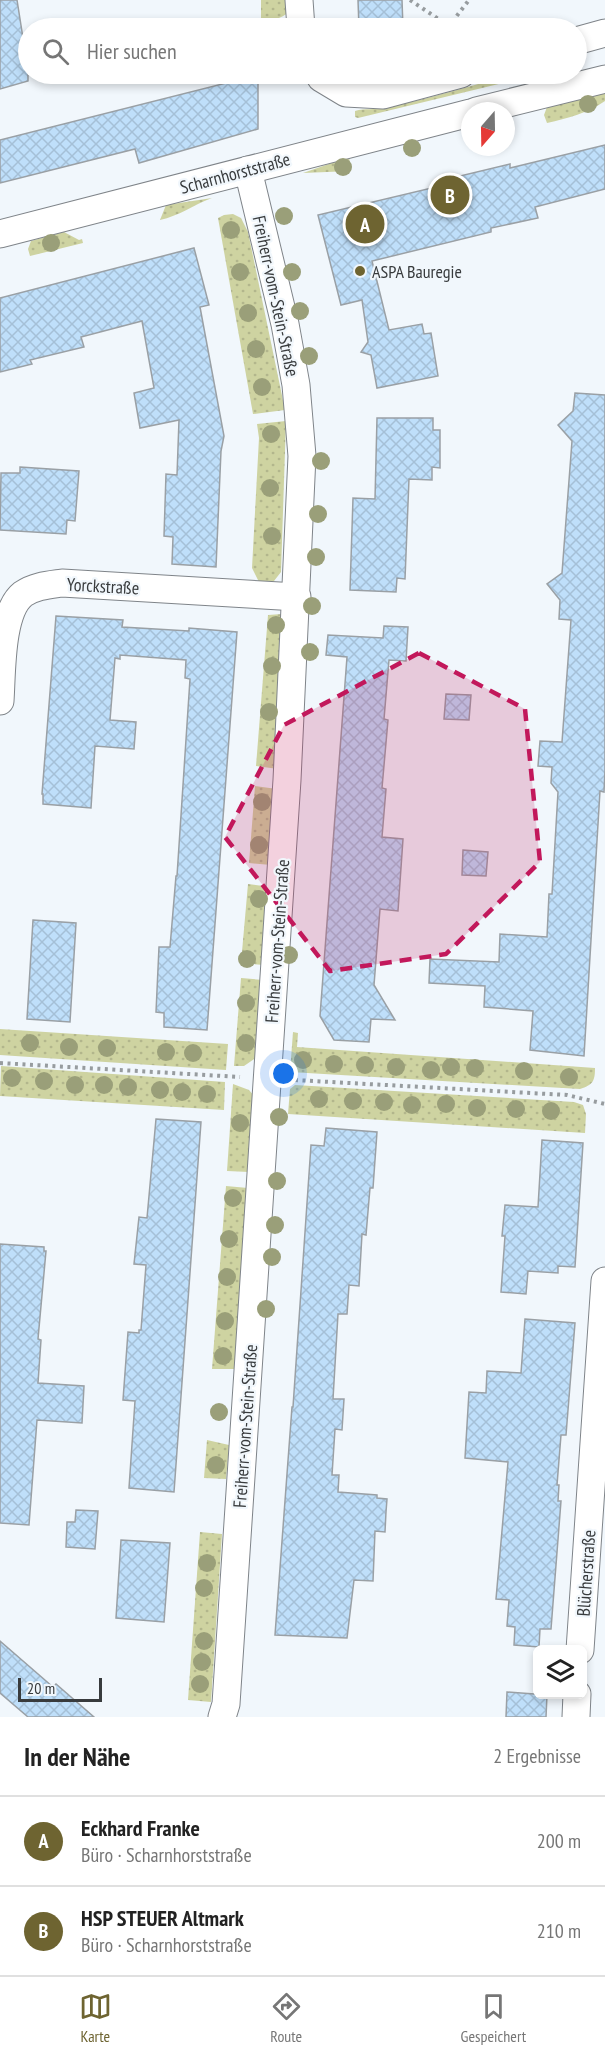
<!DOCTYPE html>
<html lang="de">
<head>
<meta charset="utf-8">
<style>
  body { margin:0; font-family:"PT Sans Narrow",sans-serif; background:#f6f6f6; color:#222 }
  .controls { position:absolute; right:18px; bottom:18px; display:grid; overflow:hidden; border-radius:9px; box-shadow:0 3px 9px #0003 }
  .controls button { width:54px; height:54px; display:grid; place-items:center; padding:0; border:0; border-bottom:2px solid #e0e0e0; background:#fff; color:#222; font:30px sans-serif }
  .compass { position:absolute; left:461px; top:102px; width:54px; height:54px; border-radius:50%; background:#fff; box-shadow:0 3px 9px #0003; rotate:200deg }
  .scale { position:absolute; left:18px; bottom:15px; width:84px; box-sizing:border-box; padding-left:6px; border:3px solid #383b3d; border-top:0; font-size:16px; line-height:21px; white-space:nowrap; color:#383b3d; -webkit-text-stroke:4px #f1f7fc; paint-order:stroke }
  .you { position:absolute; left:284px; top:1074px; width:21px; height:21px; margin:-15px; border:4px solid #fff; border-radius:50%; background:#1a73e8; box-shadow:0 0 0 9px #1a73e833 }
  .badge { display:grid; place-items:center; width:39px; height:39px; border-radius:50%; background:#6e6431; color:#fff; font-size:20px; font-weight:700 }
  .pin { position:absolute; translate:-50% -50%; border:3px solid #fff; box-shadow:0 2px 6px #0006 }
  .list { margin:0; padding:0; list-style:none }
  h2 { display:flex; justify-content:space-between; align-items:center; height:78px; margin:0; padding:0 24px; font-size:26px }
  h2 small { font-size:20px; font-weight:400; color:#767676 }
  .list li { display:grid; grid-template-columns:39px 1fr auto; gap:18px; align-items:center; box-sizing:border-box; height:90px; padding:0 24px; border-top:2px solid #e0e0e0 }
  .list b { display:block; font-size:22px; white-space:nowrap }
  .list p { margin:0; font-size:20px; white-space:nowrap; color:#767676 }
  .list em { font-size:20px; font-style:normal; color:#767676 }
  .icon { flex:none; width:33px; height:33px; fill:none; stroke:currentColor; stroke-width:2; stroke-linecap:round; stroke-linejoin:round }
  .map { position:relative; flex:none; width:605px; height:1717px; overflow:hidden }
  .search { position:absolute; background:#fff; box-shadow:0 3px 9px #0003; left:18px; right:18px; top:18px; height:66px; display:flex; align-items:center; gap:15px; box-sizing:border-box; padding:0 21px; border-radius:33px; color:#767676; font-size:22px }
  .sheet { height:258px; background:#fff }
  nav { display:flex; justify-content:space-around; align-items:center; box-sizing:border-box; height:84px; border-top:2px solid #e0e0e0; background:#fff; font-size:16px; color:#767676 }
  nav a { display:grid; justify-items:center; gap:3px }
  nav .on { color:#6e6431 }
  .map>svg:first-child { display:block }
</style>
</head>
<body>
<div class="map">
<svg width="605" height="1717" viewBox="0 0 605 1717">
  <defs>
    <pattern id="grass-dots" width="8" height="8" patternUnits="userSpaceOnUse" patternTransform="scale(1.5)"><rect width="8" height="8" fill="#ced3a1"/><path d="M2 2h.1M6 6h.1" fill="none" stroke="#b2b68c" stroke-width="1.8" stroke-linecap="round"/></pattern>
    <pattern id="building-cross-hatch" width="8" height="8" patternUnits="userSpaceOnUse" patternTransform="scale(1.5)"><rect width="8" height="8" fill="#bfdffa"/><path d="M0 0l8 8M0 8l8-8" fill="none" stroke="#a5c0d7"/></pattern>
  </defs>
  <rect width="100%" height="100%" fill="#f1f7fc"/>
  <g fill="url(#grass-dots)">
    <path d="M 261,0 L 290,0 L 289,12 C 281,19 272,20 261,22 Z"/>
    <path d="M 517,74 L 540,74 L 358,118 L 355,117 L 355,111 C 365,108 374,110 384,108 C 428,99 472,85 517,74 Z"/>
    <path d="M 605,92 L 605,101 C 586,114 568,118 547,123 L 544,115 L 547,107 Z"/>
    <path d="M 349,157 L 351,171 L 303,173 Z"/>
    <path d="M 212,198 C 193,205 179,216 160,220 L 166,205 Z"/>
    <path d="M 233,214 L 241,218 L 248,232 L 285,410 L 253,414 L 218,218 L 224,215 Z"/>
    <path d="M 64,232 L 79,240 L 82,239 L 83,243 L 30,256 L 28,249 L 31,241 Z"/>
    <path d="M 286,421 L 281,572 L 274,581 L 267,585 L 260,584 L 252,568 L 259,438 L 257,424 Z"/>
    <path d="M 282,614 L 278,769 L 256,766 L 268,615 Z"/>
    <path d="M 255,786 L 277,789 L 271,865 L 249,863 Z"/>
    <path d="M 248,884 L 270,887 L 264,965 L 241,963 Z"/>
    <path d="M 241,978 L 263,980 L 257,1057 L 244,1066 L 234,1066 Z"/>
    <path d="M 0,1029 L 228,1044 L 226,1070 L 0,1055 Z"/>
    <path d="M 293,1032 L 298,1033 L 297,1047 L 595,1068 C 595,1081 593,1085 580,1089 L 290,1072 Z"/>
    <path d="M 1,1066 L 225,1082 L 224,1110 L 0,1096 Z"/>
    <path d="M 233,1084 L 249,1090 L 255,1097 L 249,1172 L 227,1171 Z"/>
    <path d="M 295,1085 L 574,1102 L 583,1105 L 586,1114 L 585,1133 L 288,1114 L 290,1089 Z"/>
    <path d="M 226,1186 L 248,1188 L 235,1369 L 212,1369 Z"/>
    <path d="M 207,1440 L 229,1445 L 226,1479 L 204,1478 Z"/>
    <path d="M 200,1532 L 222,1534 L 211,1702 L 188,1700 Z"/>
  </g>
  <g fill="url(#building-cross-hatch)" stroke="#9aa0a5" stroke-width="1.5">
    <path d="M 0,0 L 17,0 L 26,57 L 28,56 L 28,81 L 0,89 Z"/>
    <path d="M 358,0 L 402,0 L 403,28 L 359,28 Z"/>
    <path d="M 258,75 L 258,129 L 139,163 L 135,149 L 0,183 L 0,140 Z"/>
    <path d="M 605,145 L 605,189 L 535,207 L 538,218 L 491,228 L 491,232 L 372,261 L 389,330 L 422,324 L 424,334 L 431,333 L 438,376 L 377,388 L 371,355 L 361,352 L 368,342 L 362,300 L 341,305 L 318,215 L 436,187 L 435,182 L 510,164 L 510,168 Z"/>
    <path d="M 194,248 L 209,305 L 200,307 L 224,436 L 221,451 L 216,567 L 172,564 L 173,537 L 164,536 L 166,474 L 177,475 L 179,420 L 140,428 L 134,393 L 154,388 L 142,321 L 81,337 L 84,347 L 30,360 L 32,364 L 0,372 L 0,298 Z"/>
    <path d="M 575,393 L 605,395 L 605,770 L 604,792 L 600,791 L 584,1056 L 530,1050 L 533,1011 L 484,1007 L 485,986 L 429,983 L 430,959 L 499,962 L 500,934 L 547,937 L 549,894 L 552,894 L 558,792 L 551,783 L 552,767 L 538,766 L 540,741 L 562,742 L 571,620 L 559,619 L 560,600 L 547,584 L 562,573 L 572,441 L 558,425 L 573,411 Z"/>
    <path d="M 377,418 L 433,418 L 433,430 L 440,430 L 440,468 L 432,467 L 432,480 L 409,479 L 405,579 L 397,578 L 396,592 L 350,590 L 353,498 L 375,499 Z"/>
    <path d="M 20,467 L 79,471 L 75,521 L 67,520 L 66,534 L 0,530 L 1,473 L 20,473 Z"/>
    <path d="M 56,616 L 123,620 L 122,627 L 189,631 L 189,628 L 237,632 L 207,1030 L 164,1027 L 164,1013 L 156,1012 L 159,947 L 170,947 L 176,876 L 177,876 L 190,679 L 185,678 L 186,660 L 120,655 L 120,659 L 115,658 L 110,720 L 136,722 L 134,749 L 95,746 L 91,808 L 43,804 L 43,794 L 42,794 Z"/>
    <path d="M 384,626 L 408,627 L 406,661 L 389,660 L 384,719 L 388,720 L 382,788 L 386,789 L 382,837 L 403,839 L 398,911 L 380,909 L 374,985 L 395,1020 L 371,1019 L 369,1042 L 334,1040 L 320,1016 L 347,657 L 326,655 L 328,635 L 383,638 Z"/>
    <path d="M 446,694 L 471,695 L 469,720 L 444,719 Z"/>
    <path d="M 463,850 L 488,852 L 486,876 L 462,875 Z"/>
    <path d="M 33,920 L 76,923 L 70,1022 L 27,1019 Z"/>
    <path d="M 156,1119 L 201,1122 L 174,1492 L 129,1488 L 135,1401 L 123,1400 L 128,1332 L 139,1333 L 139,1330 L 141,1330 L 146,1265 L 134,1264 L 139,1217 L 147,1218 Z"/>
    <path d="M 326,1128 L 377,1132 L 373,1188 L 370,1188 L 366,1235 L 362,1234 L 359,1286 L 349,1285 L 347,1314 L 338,1314 L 333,1399 L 344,1399 L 342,1430 L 335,1429 L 332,1475 L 339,1475 L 338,1492 L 377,1495 L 377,1498 L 387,1499 L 386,1512 L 385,1532 L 375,1531 L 373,1581 L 354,1580 L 347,1638 L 275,1635 L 292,1407 L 293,1407 L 311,1145 L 324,1146 Z"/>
    <path d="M 542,1140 L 583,1143 L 575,1267 L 558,1266 L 558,1273 L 528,1271 L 526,1294 L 501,1292 L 505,1236 L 502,1236 L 505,1205 L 538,1207 Z"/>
    <path d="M 0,1244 L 44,1247 L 44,1251 L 46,1251 L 38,1339 L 41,1340 L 38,1383 L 84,1386 L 82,1423 L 37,1420 L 29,1525 L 0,1523 Z"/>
    <path d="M 525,1319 L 575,1323 L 566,1435 L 561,1435 L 557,1485 L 559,1485 L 558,1501 L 561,1501 L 551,1629 L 540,1629 L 539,1647 L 514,1645 L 515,1627 L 507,1626 L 509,1600 L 496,1599 L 508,1462 L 465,1458 L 469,1392 L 486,1393 L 487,1371 L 521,1373 Z"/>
    <path d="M 76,1510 L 98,1511 L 95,1549 L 66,1547 L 67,1522 L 75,1522 Z"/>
    <path d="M 121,1540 L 170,1543 L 164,1622 L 116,1618 Z"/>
    <path d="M 0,1641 L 53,1687 L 56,1684 L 94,1717 L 28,1717 L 0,1693 Z"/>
    <path d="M 507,1692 L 547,1695 L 546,1717 L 506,1717 Z"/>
  </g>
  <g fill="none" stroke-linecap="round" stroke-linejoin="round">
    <g stroke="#7f8489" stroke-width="29">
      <g id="street">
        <path d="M 299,0 L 301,28"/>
        <path d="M 576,41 L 605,33"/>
        <path d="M 319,74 L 321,78 L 346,93 L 383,95 L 461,74"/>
        <path d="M 476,111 L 605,79"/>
        <path d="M 0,234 L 470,113"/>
        <path d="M 0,701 C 2,674 0,612 23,594 C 35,586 48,585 62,583 L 297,597"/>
        <path d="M 580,1650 L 605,1281"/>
        <path d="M 222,1717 L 226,1704 L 287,780 L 302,456 L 296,385 L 285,324 L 248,170"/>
        <path d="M 576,1717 L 577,1694"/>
      </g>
    </g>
    <g stroke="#979c9f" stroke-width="4" stroke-dasharray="3 4.5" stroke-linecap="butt">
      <path d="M 410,0 L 449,26"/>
      <path d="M 450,28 L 449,26 L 469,0"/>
      <path d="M 0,1063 L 240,1077"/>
      <path d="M 295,1080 L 567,1095 L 605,1104"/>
    </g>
    <use href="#street" stroke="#fff" stroke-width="27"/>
  </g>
  <g fill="#9a9f79">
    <circle cx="588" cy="104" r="9"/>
    <circle cx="412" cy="148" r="9"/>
    <circle cx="343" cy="167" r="9"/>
    <circle cx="284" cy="216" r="9"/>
    <circle cx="231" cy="230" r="9"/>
    <circle cx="51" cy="243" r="9"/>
    <circle cx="240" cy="272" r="9"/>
    <circle cx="292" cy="272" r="9"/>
    <circle cx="300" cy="311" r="9"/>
    <circle cx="248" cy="313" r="9"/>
    <circle cx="256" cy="349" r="9"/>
    <circle cx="309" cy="356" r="9"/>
    <circle cx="262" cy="387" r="9"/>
    <circle cx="271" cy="434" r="9"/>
    <circle cx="321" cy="461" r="9"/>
    <circle cx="270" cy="488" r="9"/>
    <circle cx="318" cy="514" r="9"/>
    <circle cx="272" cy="536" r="9"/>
    <circle cx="316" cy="557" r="9"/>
    <circle cx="312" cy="606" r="9"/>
    <circle cx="276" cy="625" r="9"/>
    <circle cx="310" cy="652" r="9"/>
    <circle cx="272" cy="666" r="9"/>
    <circle cx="269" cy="712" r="9"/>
    <circle cx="262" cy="802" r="9"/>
    <circle cx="259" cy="845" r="9"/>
    <circle cx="259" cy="899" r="9"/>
    <circle cx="289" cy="955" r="9"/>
    <circle cx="247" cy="959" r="9"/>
    <circle cx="246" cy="1003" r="9"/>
    <circle cx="30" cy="1043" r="9"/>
    <circle cx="246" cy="1043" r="9"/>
    <circle cx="69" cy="1047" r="9"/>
    <circle cx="107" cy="1048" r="9"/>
    <circle cx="166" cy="1052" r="9"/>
    <circle cx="193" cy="1053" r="9"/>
    <circle cx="303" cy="1060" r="9"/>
    <circle cx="334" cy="1064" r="9"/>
    <circle cx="365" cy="1065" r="9"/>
    <circle cx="396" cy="1067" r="9"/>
    <circle cx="451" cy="1067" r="9"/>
    <circle cx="475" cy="1068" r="9"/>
    <circle cx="431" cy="1070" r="9"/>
    <circle cx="524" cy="1071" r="9"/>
    <circle cx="569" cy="1077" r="9"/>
    <circle cx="12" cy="1078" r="9"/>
    <circle cx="44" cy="1081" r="9"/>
    <circle cx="75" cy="1085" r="9"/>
    <circle cx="104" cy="1085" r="9"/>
    <circle cx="128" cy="1087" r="9"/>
    <circle cx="160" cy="1090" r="9"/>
    <circle cx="182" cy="1092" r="9"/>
    <circle cx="207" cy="1094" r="9"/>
    <circle cx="319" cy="1099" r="9"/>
    <circle cx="353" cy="1101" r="9"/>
    <circle cx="384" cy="1102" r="9"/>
    <circle cx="446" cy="1104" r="9"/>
    <circle cx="412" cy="1105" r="9"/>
    <circle cx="477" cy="1108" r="9"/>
    <circle cx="516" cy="1109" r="9"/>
    <circle cx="551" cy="1111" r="9"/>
    <circle cx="279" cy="1117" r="9"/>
    <circle cx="240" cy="1123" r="9"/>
    <circle cx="277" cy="1181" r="9"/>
    <circle cx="233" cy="1198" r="9"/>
    <circle cx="275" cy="1225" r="9"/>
    <circle cx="229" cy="1239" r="9"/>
    <circle cx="272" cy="1257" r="9"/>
    <circle cx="227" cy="1277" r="9"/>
    <circle cx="266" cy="1309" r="9"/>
    <circle cx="225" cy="1321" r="9"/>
    <circle cx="223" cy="1356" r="9"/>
    <circle cx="219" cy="1412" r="9"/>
    <circle cx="216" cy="1465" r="9"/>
    <circle cx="207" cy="1563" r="9"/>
    <circle cx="204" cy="1588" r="9"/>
    <circle cx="204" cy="1641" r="9"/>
    <circle cx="202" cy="1662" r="9"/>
    <circle cx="200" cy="1684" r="9"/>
  </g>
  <path fill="#c2185b" fill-opacity="0.2" stroke="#c2185b" stroke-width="4.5" stroke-dasharray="12 8" stroke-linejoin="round" d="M 419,653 L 525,709 L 540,862 L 446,954 L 330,971 L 225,837 L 284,725 Z"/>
  <circle fill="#6e6431" stroke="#f1f7fc" stroke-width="2" cx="360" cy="271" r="6"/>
  <g text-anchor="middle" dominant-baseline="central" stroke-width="4.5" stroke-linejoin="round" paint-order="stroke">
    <g font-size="18" fill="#383b3d" stroke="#f1f7fc">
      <text transform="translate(235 173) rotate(-15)">Scharnhorststraße</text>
      <text transform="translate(276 296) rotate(78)">Freiherr-vom-Stein-Straße</text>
      <text transform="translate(103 586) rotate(3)">Yorckstraße</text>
      <text transform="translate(277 941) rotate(-86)">Freiherr-vom-Stein-Straße</text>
      <text transform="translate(245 1426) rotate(-86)">Freiherr-vom-Stein-Straße</text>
      <text transform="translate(586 1573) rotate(-86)">Blücherstraße</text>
    </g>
    <g font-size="18" fill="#383b3d" stroke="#f1f7fc" text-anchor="start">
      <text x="372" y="271">ASPA Bauregie</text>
    </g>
  </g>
</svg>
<div class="controls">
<button><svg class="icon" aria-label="layers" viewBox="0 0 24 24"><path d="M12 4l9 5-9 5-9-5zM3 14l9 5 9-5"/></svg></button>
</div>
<svg class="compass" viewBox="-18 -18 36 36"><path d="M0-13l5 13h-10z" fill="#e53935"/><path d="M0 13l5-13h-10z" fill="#767676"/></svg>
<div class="scale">20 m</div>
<div class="you"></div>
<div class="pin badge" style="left:365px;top:224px">A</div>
<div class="pin badge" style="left:450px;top:195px">B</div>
<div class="search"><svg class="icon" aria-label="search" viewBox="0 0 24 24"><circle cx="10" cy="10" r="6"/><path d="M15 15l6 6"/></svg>Hier suchen</div>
</div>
<section class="sheet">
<h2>In der Nähe<small>2 Ergebnisse</small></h2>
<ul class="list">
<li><span class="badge">A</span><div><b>Eckhard Franke</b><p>Büro · Scharnhorststraße</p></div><em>200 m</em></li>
<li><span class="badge">B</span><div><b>HSP STEUER Altmark</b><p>Büro · Scharnhorststraße</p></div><em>210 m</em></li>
</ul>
</section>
<nav>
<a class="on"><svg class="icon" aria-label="map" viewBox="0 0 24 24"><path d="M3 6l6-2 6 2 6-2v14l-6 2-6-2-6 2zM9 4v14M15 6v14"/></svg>Karte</a>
<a><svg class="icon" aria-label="directions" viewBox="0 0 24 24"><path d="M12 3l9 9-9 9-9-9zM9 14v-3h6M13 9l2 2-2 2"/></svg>Route</a>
<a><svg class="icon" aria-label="saved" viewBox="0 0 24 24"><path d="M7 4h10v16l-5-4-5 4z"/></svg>Gespeichert</a>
</nav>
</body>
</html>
